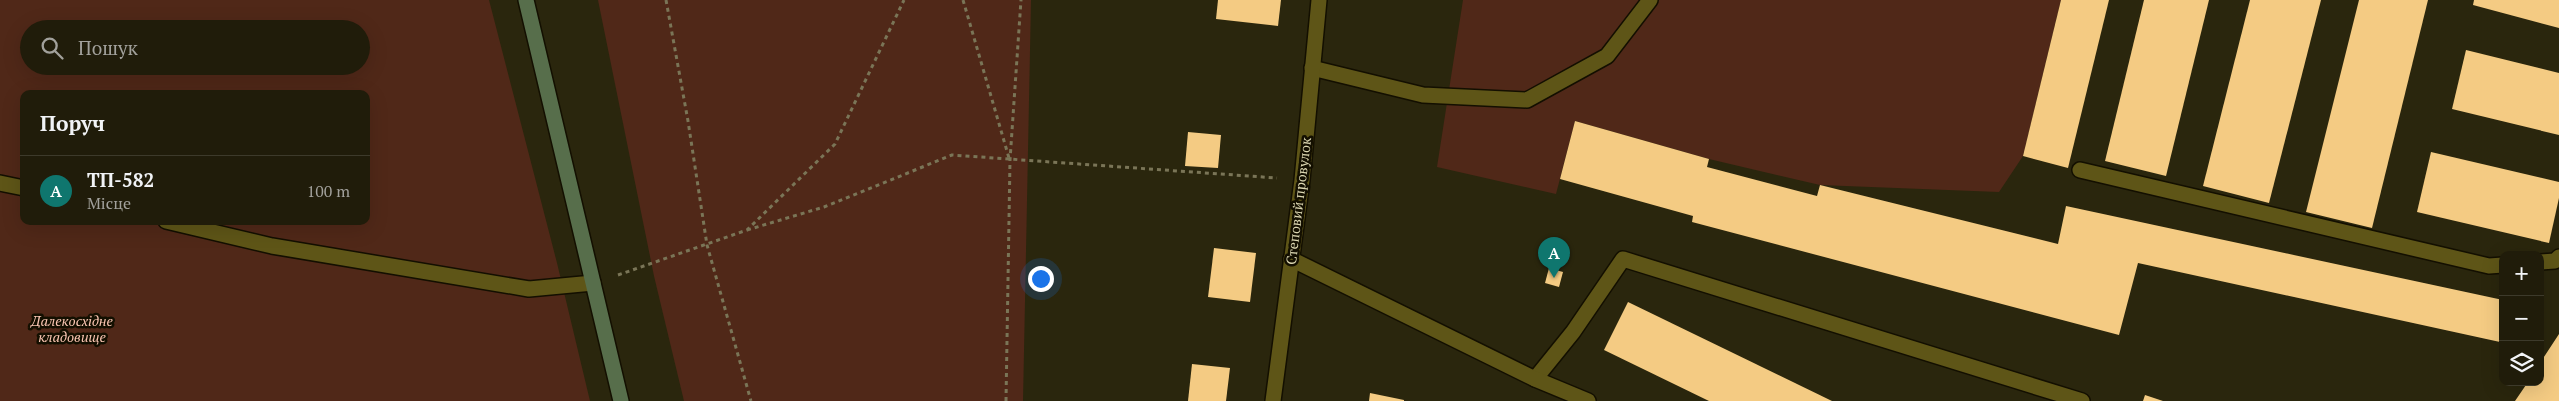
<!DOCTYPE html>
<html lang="uk">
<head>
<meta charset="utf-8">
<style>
  body { margin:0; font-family:"PT Serif",serif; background:#2d2918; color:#f1f3f6 }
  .controls { position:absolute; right:15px; bottom:15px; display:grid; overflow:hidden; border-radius:10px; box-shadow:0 5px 20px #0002 }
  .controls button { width:45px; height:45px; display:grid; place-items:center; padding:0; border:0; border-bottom:1px solid #3d3a2b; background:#201c0a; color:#f1f3f6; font:25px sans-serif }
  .you { position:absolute; left:1040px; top:278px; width:18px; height:18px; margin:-12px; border:4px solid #fff; border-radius:50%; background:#1a73e8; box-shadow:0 0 0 8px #1a73e833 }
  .badge { display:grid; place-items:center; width:32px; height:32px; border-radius:50%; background:#0f766e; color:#fff; font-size:16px; font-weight:700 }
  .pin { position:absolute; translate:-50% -41px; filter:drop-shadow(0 1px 2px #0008) }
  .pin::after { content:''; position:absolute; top:26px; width:18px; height:15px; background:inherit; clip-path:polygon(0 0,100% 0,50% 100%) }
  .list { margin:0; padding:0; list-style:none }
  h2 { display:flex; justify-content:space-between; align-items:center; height:65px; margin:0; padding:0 20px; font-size:21px }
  h2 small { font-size:16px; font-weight:400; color:#a2a19c }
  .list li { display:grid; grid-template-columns:32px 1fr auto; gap:15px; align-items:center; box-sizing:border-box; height:70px; padding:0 20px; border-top:1px solid #3d3a2b }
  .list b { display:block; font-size:19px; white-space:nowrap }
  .list p { margin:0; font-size:16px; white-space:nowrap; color:#a2a19c }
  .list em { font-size:16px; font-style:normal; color:#a2a19c }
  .icon { flex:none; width:28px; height:28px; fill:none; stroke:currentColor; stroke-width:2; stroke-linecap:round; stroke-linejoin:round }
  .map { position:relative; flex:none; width:2559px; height:401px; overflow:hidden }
  .search { position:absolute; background:#201c0a; box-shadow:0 5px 20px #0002; left:20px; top:20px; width:350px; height:55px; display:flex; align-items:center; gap:12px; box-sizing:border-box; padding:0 18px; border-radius:28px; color:#a2a19c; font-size:19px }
  .panel { position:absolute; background:#201c0a; box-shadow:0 5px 20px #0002; left:20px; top:90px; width:350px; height:135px; border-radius:10px }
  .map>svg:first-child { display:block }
</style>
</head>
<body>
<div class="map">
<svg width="2559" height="401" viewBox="0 0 2559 401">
  <rect width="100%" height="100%" fill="#2a260d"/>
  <g fill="#502818" fill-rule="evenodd">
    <path d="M 0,0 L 489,0 L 557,263 L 590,401 L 0,401 ZM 29,29 L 361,29 L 361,66 L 29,66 ZM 24,94 L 366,94 L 366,221 L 24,221 Z"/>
    <path d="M 598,0 L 1031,0 L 1023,401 L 684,401 L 654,276 Z"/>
    <path d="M 1463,0 L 2061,0 L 2023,156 L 1999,192 L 1820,185 L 1709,159 L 1575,121 L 1556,194 L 1437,167 Z"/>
  </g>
  <g fill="#f4cb83">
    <path d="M 1218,0 L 1281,0 L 1278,26 L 1216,19 Z"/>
    <path d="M 2061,0 L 2109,0 L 2068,168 L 2023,156 Z"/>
    <path d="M 2144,0 L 2209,0 L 2166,176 L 2105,161 Z"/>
    <path d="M 2250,0 L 2321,0 L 2269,203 L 2203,186 Z"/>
    <path d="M 2359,0 L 2428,0 L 2372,228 L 2306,212 Z"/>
    <path d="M 2474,0 L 2559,0 L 2559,28 L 2473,5 Z"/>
    <path d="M 2466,50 L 2559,73 L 2559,135 L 2452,109 Z"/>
    <path d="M 1575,121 L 1709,159 L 1707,167 L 1817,196 L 1820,185 L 2058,244 L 2066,206 L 2503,300 L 2500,342 L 2138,263 L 2119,335 L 1692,222 L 1693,216 L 1560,179 Z"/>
    <path d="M 1188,132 L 1221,135 L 1218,168 L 1185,166 Z"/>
    <path d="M 2431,152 L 2559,182 L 2559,198 L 2549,243 L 2417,212 Z"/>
    <path d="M 1214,248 L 1256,253 L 1250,302 L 1208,297 Z"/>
    <path d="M 1549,268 L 1563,272 L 1559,287 L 1545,283 Z"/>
    <path d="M 1628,302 L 1832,401 L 1709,401 L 1604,350 Z"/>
    <path d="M 2559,334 L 2559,401 L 2515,401 L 2528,382 L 2540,382 L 2540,363 Z"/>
    <path d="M 1192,364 L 1230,368 L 1226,401 L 1188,401 Z"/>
    <path d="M 1370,393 L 1404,400 L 1404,401 L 1369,401 Z"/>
    <path d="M 2145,395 L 2163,401 L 2143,401 Z"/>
  </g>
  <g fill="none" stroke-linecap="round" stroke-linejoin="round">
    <g stroke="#130f00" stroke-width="18">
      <g id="lane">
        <path d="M 1312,68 L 1423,95 L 1527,100 L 1607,56 L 1650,0"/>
        <path d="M 2080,170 L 2489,266 L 2503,265"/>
        <path d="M 2540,262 L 2555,261 L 2559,257"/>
        <path d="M 1535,379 L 1573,332 L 1623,259 L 2082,401"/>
      </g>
    </g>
    <g stroke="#130f00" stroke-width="18">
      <g id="street">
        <path d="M 0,183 L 24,188"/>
        <path d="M 166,221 L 272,246 L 529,289 L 593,283"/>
        <path d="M 1291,259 L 1535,379 L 1588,401"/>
        <path d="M 1273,401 L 1302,180 L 1319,0"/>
      </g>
    </g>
    <g stroke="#130f00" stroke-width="18">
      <path id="secondary" d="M 526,0 L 621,401"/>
    </g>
    <g stroke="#7a7557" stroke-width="3" stroke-dasharray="4 4" stroke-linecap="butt">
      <path d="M 666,0 L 688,121 L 707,245 L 751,401"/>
      <path d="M 963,0 L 1009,158"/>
      <path d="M 747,230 L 824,207 L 952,155 L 1277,178"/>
      <path d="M 618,275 L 747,230 L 835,144 L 904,0"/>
      <path d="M 1006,401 L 1010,160 L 1021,0"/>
    </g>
    <use href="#lane" stroke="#5e5517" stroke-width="15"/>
    <use href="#street" stroke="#5e5517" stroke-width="15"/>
    <use href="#secondary" stroke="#576e4b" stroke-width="15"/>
  </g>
  <g text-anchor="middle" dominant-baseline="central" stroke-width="5" stroke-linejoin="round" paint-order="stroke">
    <g font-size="14" fill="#dcd7b1" stroke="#130f00">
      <text transform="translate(1298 201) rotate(-83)">Степовий провулок</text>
    </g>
    <g font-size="14" font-style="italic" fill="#fbc6b2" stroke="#130f00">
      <text x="72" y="320">Далекосхідне<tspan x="72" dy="16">кладовище</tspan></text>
    </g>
  </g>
</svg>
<div class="controls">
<button>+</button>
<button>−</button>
<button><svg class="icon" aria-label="layers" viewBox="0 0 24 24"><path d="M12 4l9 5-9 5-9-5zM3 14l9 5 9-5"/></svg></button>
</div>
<div class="you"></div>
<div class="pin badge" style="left:1554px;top:278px">A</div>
<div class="search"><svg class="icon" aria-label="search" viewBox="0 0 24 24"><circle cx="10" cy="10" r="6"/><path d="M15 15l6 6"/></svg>Пошук</div>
<section class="panel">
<h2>Поруч<small></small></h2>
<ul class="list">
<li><span class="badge">A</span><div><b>ТП-582</b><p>Місце</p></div><em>100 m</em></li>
</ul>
</section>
</div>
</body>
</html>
